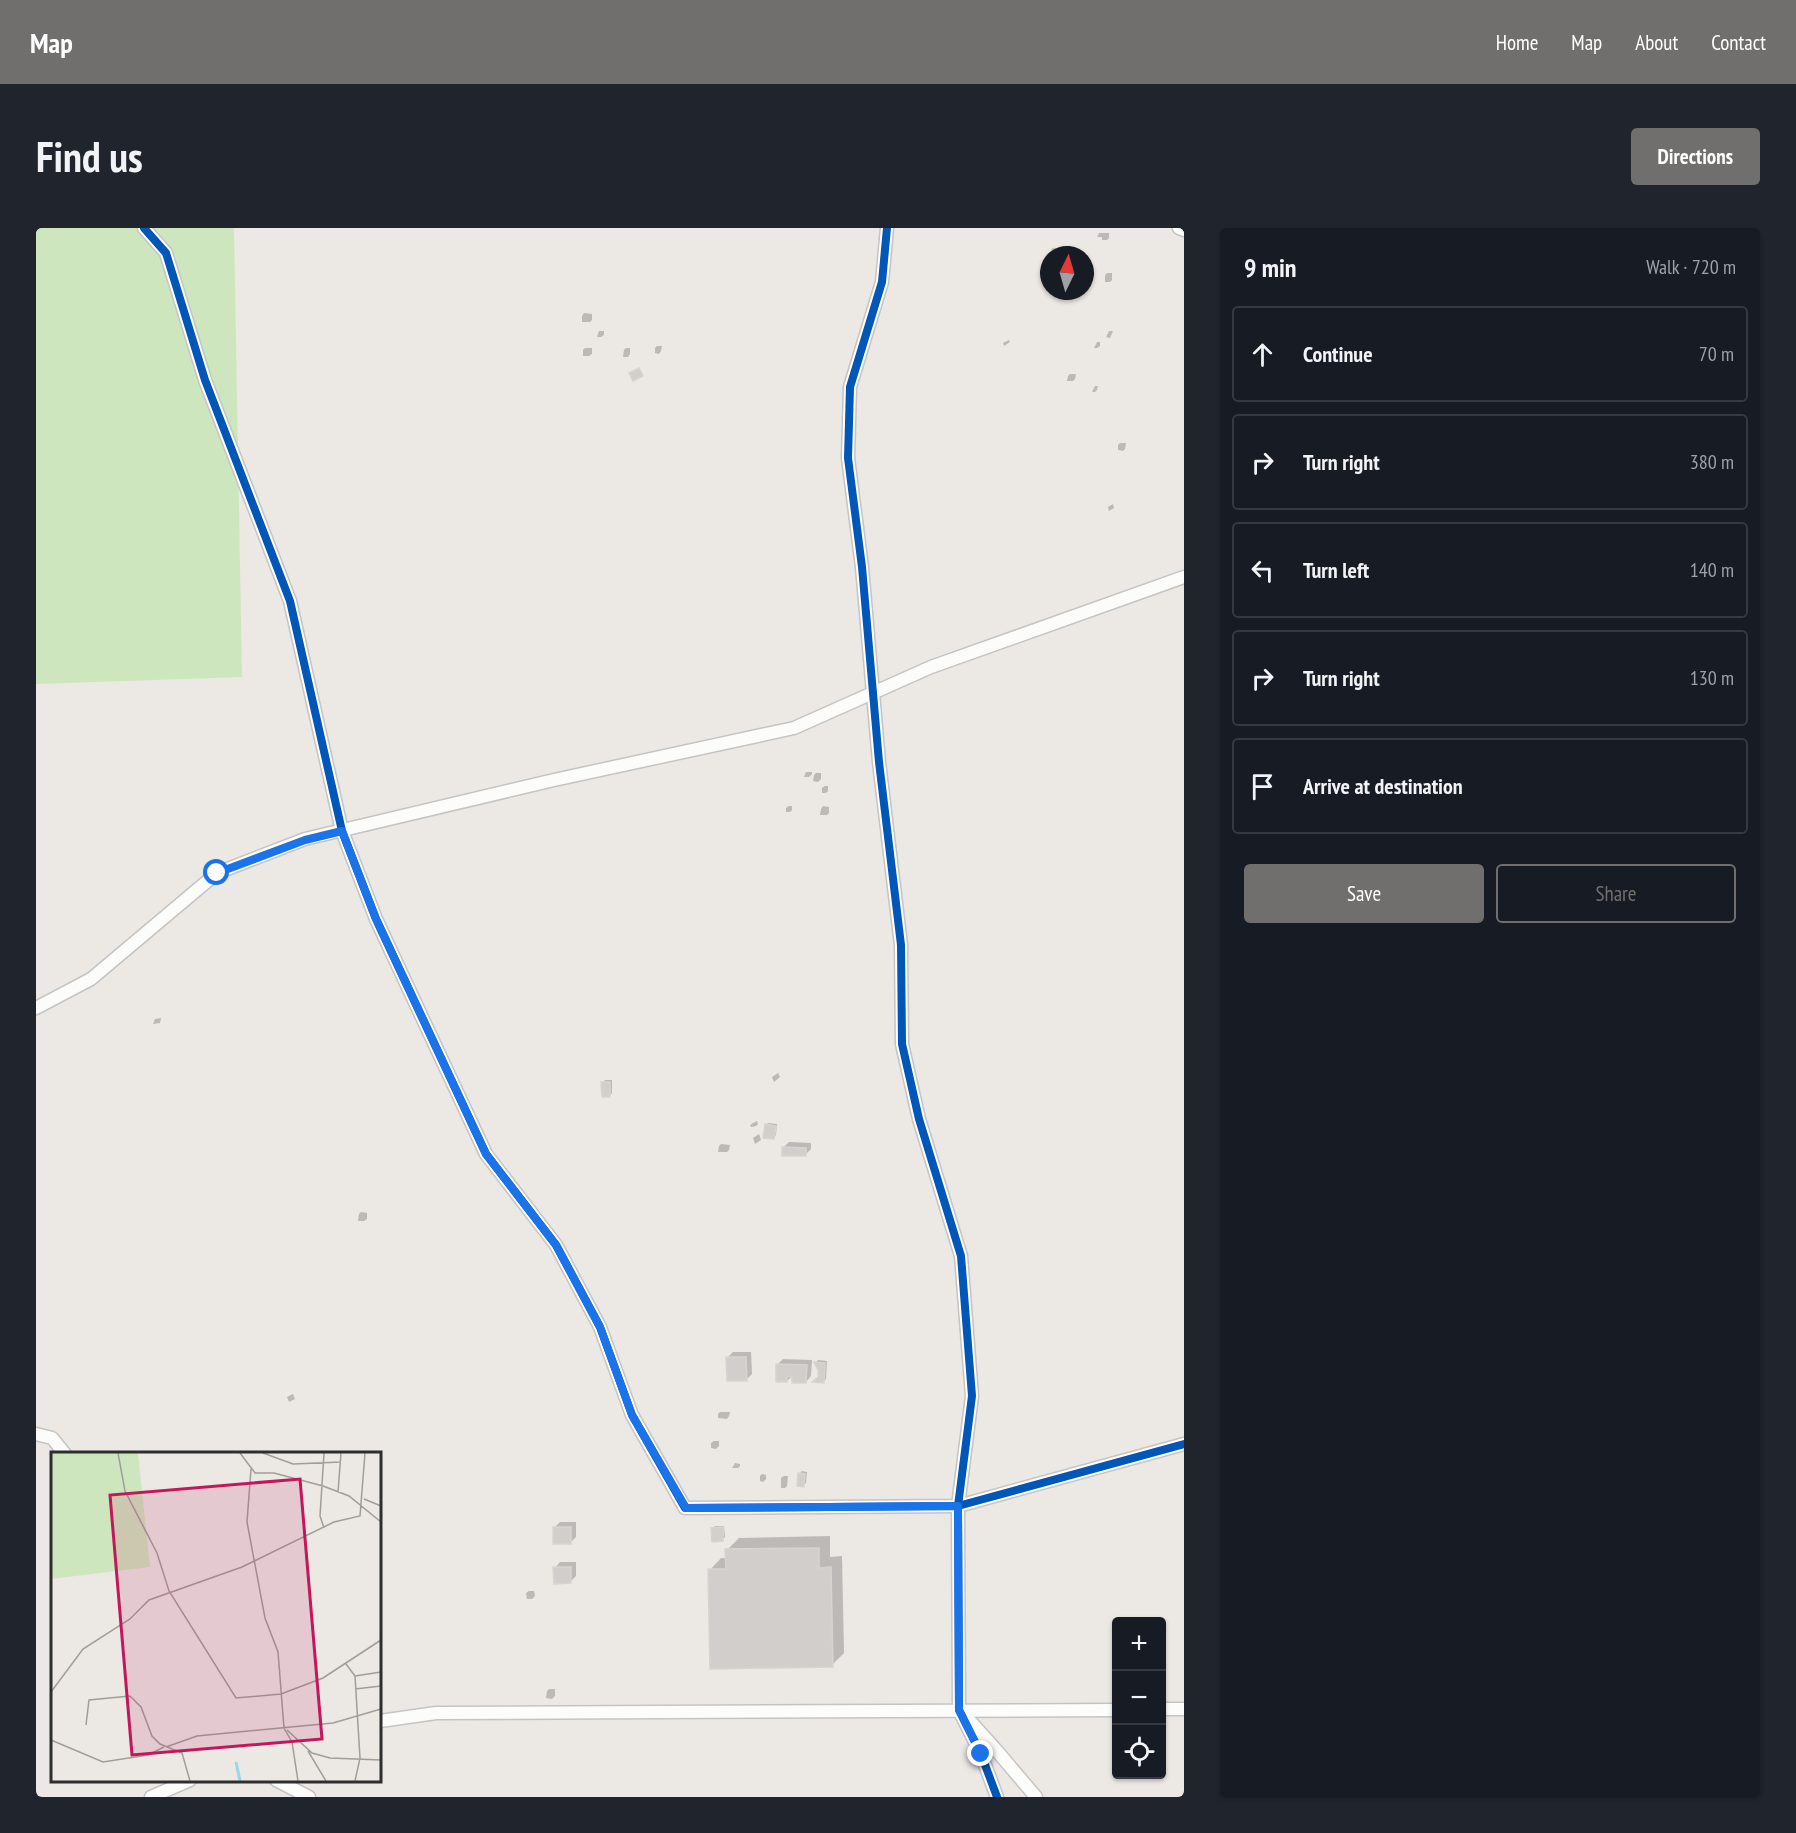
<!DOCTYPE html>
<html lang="en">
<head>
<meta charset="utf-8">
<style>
  body { margin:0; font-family:"PT Sans Narrow",sans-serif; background:#20242c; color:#f1f3f6 }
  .controls { position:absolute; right:18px; bottom:18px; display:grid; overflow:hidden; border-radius:6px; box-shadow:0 2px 4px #0004 }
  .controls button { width:54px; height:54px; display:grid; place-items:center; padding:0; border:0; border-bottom:2px solid #363941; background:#171b24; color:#f1f3f6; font:30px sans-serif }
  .compass { position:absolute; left:1004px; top:18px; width:54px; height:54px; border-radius:50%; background:#171b24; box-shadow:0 2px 4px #0004; rotate:5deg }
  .stop { position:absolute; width:18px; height:18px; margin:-14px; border:4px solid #1a73e8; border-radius:50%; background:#fff }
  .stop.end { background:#1a73e8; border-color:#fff; box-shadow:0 2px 6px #0008 }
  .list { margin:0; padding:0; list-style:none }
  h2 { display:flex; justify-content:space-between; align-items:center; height:78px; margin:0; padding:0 24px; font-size:26px }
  h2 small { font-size:20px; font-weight:400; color:#9ea1a6 }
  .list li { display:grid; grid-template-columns:39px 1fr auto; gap:18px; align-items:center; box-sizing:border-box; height:96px; margin:0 12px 12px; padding:0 12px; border:2px solid #363941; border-radius:6px }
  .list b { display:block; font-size:22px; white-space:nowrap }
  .list em { font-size:20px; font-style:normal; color:#9ea1a6 }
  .actions { display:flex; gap:12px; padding:18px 24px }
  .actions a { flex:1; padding:14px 0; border:2px solid #706f6e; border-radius:6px; text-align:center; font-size:21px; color:#706f6e }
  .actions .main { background:#706f6e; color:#fff }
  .icon { flex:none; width:33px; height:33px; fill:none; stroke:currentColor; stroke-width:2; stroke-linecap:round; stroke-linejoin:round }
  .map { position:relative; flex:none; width:1148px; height:1569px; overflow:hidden; border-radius:6px }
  header { display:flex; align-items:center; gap:36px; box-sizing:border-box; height:84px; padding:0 30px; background:#706f6e; color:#fff }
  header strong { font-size:28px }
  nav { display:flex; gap:33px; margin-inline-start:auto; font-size:21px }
  .intro { display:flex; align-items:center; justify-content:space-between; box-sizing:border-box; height:144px; padding:0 36px }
  h1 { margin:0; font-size:42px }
  .button { padding:15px 27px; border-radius:6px; background:#706f6e; color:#fff; font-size:21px; font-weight:700 }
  main { display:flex; gap:36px; padding:0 36px }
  aside { flex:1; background:#171b24; border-radius:6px; box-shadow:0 2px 4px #0004 }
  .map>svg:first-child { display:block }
</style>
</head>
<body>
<header>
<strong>Map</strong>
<nav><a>Home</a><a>Map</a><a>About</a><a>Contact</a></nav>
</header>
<div class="intro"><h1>Find us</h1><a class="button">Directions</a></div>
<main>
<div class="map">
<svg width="1148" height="1569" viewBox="0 0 1148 1569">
  <rect width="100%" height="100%" fill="#ece8e4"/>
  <path fill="#cee6be" d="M 0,0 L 198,0 L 206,449 L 0,456 Z"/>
  <g fill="#0003">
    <path d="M 1063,5 L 1073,5 L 1073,10 L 1071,12 L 1066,12 L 1066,9 L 1061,9 Z"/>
    <path d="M 1017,20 L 1024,21 L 1022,27 L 1014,27 L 1015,22 Z"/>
    <path d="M 1028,22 L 1038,22 L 1038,27 L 1025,27 Z"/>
    <path d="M 1071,45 L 1076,45 L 1076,52 L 1074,54 L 1069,54 L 1069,47 Z"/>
    <path d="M 1032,64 L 1037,65 L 1034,72 L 1029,71 Z"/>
    <path d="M 548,85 L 556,86 L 556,92 L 554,94 L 546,94 L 546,88 Z"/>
    <path d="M 563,103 L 568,103 L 568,107 L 565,109 L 561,109 Z"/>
    <path d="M 1073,103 L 1077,103 L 1074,110 L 1070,109 Z"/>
    <path d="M 973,112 L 974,114 L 968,118 L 967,115 Z"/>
    <path d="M 1061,114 L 1064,114 L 1064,118 L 1061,120 L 1058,120 Z"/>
    <path d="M 621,118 L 626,118 L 625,123 L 623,126 L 619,125 L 619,120 Z"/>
    <path d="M 549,120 L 556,120 L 556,126 L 553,128 L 547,128 L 547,122 Z"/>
    <path d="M 590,120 L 594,120 L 594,126 L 592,129 L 587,129 L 588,122 Z"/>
    <path d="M 1034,146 L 1040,146 L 1039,151 L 1037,153 L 1031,153 L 1032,148 Z"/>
    <path d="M 1059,158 L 1062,158 L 1061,162 L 1059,164 L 1056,164 Z"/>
    <path d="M 1084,215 L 1090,215 L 1089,221 L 1087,223 L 1082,222 L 1082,217 Z"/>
    <path d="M 1077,276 L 1078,280 L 1073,283 L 1072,279 Z"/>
    <path d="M 770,544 L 776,544 L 776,546 L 773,549 L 768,549 Z"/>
    <path d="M 780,545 L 785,545 L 785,551 L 782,554 L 777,553 L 778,547 Z"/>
    <path d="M 789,558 L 792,558 L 792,563 L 790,565 L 786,565 L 786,560 Z"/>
    <path d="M 753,578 L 756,578 L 756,582 L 754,584 L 750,584 L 750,580 Z"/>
    <path d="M 787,578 L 793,579 L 793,585 L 791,587 L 784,587 L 785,581 Z"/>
    <path d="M 125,790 L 124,795 L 117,796 L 119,791 Z"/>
    <path d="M 742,845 L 744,849 L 738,854 L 736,849 Z"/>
    <path d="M 569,852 L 576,852 L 576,865 L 574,868 L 567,855 Z"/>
    <path d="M 721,893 L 722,896 L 720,898 L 715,899 L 714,897 L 717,895 Z"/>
    <path d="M 732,895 L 741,896 L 740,907 L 738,909 L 730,897 Z"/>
    <path d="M 723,906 L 725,912 L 719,916 L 717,910 Z"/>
    <path d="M 753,914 L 775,915 L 775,921 L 769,927 L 747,920 Z"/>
    <path d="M 685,916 L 694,917 L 693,922 L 691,924 L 682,924 L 683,918 Z"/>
    <path d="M 325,984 L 331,985 L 331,991 L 328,993 L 322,993 L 323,986 Z"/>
    <path d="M 697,1124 L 715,1124 L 716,1146 L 710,1152 L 692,1129 Z"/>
    <path d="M 747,1131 L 776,1132 L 775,1148 L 770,1154 L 758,1146 L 751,1153 L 742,1136 Z"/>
    <path d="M 782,1132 L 791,1133 L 790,1151 L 788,1153 L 783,1149 L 784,1141 L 780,1134 Z"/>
    <path d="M 257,1166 L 259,1171 L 253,1174 L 251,1169 Z"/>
    <path d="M 684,1184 L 694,1184 L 693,1188 L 691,1191 L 682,1190 L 682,1186 Z"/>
    <path d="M 678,1213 L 683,1213 L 683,1218 L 680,1221 L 675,1220 L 675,1215 Z"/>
    <path d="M 699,1235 L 704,1236 L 704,1238 L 702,1240 L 696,1240 Z"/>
    <path d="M 766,1243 L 771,1244 L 770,1255 L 767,1257 L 763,1246 Z"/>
    <path d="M 726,1246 L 730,1247 L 730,1251 L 727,1254 L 724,1253 L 724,1248 Z"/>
    <path d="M 748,1248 L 752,1248 L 751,1258 L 749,1260 L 745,1260 L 745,1250 Z"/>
    <path d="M 524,1294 L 540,1294 L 540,1309 L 535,1314 L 518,1300 Z"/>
    <path d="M 679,1298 L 688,1298 L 689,1309 L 686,1312 L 677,1300 Z"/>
    <path d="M 794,1308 L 794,1329 L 806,1328 L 808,1425 L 796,1437 L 674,1342 L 685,1330 L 691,1330 L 691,1322 L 703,1310 Z"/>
    <path d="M 524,1334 L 540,1334 L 540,1348 L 534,1354 L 519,1340 Z"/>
    <path d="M 493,1363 L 498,1363 L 499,1368 L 496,1371 L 491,1371 L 490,1365 Z"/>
    <path d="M 513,1461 L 519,1461 L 519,1468 L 516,1471 L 510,1470 L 511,1463 Z"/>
  </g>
  <g fill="#d1cecb" stroke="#d7d4d0" stroke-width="1.5">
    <path d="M 603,140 L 607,148 L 597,153 L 593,145 Z"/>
    <path d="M 565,854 L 574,854 L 574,869 L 566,869 Z"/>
    <path d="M 729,896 L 740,898 L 738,911 L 727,910 Z"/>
    <path d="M 746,919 L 770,920 L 770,928 L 746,928 Z"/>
    <path d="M 690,1129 L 710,1129 L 711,1153 L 691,1153 Z"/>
    <path d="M 778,1134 L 789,1135 L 788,1155 L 776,1154 L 782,1149 L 782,1142 Z"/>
    <path d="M 740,1136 L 771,1137 L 770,1155 L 756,1155 L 756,1149 L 751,1148 L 751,1154 L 740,1154 Z"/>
    <path d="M 762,1245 L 769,1246 L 768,1259 L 761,1258 Z"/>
    <rect x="517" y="1299" width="18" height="17"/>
    <path d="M 687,1299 L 687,1313 L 676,1314 L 675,1300 Z"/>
    <path d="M 783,1320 L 783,1340 L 795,1339 L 797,1439 L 674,1441 L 672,1341 L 690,1341 L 689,1321 Z"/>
    <path d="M 517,1339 L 535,1339 L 535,1355 L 518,1356 Z"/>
  </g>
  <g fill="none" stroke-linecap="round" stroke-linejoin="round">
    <g stroke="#c5c4c5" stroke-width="15">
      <g id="minor">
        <path d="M 108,0 L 130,25 L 169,152 L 254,373 L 306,603 L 340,691 L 450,926 L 520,1017 L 564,1099 L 596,1187 L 649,1280 L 922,1278 L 1148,1216"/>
        <path d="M 851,0 L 846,54 L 814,159 L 812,230 L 826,339 L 843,534 L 865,717 L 866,816 L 883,891 L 925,1028 L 936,1168 L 922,1278 L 923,1482 L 945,1526 L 961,1569"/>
        <path d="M 1143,0 L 1148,2"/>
        <path d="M 0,780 L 55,751 L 181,645 L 269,611 L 518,552 L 758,500 L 895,439 L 1148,349"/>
        <path d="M 0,1206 L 16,1210 L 29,1226"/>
        <path d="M 1126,1481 L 1148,1481"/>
        <path d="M 344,1493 L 400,1485 L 1080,1482"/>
        <path d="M 934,1493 L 961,1523 L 1000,1569"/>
        <path d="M 240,1552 L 273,1569"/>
        <path d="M 115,1569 L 154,1552"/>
      </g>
    </g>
    <use href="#minor" stroke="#fcfcfb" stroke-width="12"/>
    <g stroke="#fff" stroke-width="11">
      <g id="cycleway">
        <path d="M 108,0 L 130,25 L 169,152 L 254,373 L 306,603 L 340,691 L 450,926 L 520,1017 L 564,1099 L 596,1187 L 649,1280 L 922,1278 L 1148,1216"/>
        <path d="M 851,0 L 846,54 L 814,159 L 812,230 L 826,339 L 843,534 L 865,717 L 866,816 L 883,891 L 925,1028 L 936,1168 L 922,1278 L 923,1482 L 945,1526 L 961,1569"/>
      </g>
    </g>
    <use href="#cycleway" stroke="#0057b8" stroke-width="8"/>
  </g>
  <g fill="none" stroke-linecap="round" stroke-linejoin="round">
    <path stroke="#1a73e8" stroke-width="8" d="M 181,645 L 269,612 L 306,603 L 340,691 L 450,926 L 520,1017 L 564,1099 L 596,1187 L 650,1280 L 922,1278 L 923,1482 L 945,1526"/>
  </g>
  <g transform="translate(15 1224)">
    <rect width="330" height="330" fill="#ece8e4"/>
    <path d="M 0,1 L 87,1 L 99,115 L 0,127 Z" fill="#cee6be"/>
    <path fill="none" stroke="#99d6ec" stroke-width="3" d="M 185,310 L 189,329"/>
    <path fill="none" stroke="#a09e9b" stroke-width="1.5" d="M 67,1 L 74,39 L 106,101 L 118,139 L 185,246 L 230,242 L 272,226 L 330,188M 189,1 L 204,21 L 223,21 L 272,34 L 298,44 L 330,70M 212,1 L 242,12 L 290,10M 200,17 L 196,70 L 214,166 L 227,200 L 233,276 L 241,290 L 247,329M 287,40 L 290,1M 313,47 L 330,54M 273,76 L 269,64 L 273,1M 295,212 L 304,224 L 309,306 L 304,329M 304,224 L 330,220M 304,237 L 330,234M 0,240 L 32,197 L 79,167 L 98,148 L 191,115 L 283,70 L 309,64 L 314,1M 35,273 L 38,248 L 79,244 L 90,255 L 101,284 L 109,292 L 131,301 L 139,329M 236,278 L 261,301 L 279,306 L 330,308M 0,288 L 52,310 L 97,303 L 113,295M 115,295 L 146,284 L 282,271 L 330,257M 257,299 L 275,329"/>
    <path fill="#c2185b" fill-opacity="0.15" stroke="#c2185b" stroke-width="3" d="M 249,27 L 271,287 L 81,303 L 59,43 Z"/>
    <rect width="330" height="330" fill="none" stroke="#2e2e2e" stroke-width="3"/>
  </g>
</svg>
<div class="controls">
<button>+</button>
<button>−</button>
<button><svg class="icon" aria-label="locate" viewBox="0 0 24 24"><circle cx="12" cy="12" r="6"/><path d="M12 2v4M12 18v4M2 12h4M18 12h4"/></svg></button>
</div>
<svg class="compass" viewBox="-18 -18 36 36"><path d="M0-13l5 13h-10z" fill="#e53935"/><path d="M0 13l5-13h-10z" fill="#9ea1a6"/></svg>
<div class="stop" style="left:181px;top:645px"></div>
<div class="stop end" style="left:945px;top:1526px"></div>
</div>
<aside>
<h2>9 min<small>Walk · 720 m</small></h2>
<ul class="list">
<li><svg class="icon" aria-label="ahead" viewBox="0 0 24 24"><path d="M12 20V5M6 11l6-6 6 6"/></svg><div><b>Continue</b></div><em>70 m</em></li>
<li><svg class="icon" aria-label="right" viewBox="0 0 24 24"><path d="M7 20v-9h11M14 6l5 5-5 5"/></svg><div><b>Turn right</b></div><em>380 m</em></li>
<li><svg class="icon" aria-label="left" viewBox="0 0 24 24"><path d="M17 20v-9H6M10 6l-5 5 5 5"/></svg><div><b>Turn left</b></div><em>140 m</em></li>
<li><svg class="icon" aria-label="right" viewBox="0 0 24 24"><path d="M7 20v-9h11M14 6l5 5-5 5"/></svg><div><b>Turn right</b></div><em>130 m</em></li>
<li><svg class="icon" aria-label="arrive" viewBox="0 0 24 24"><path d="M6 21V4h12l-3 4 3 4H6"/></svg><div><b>Arrive at destination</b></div></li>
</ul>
<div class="actions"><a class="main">Save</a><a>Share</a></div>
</aside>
</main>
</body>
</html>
